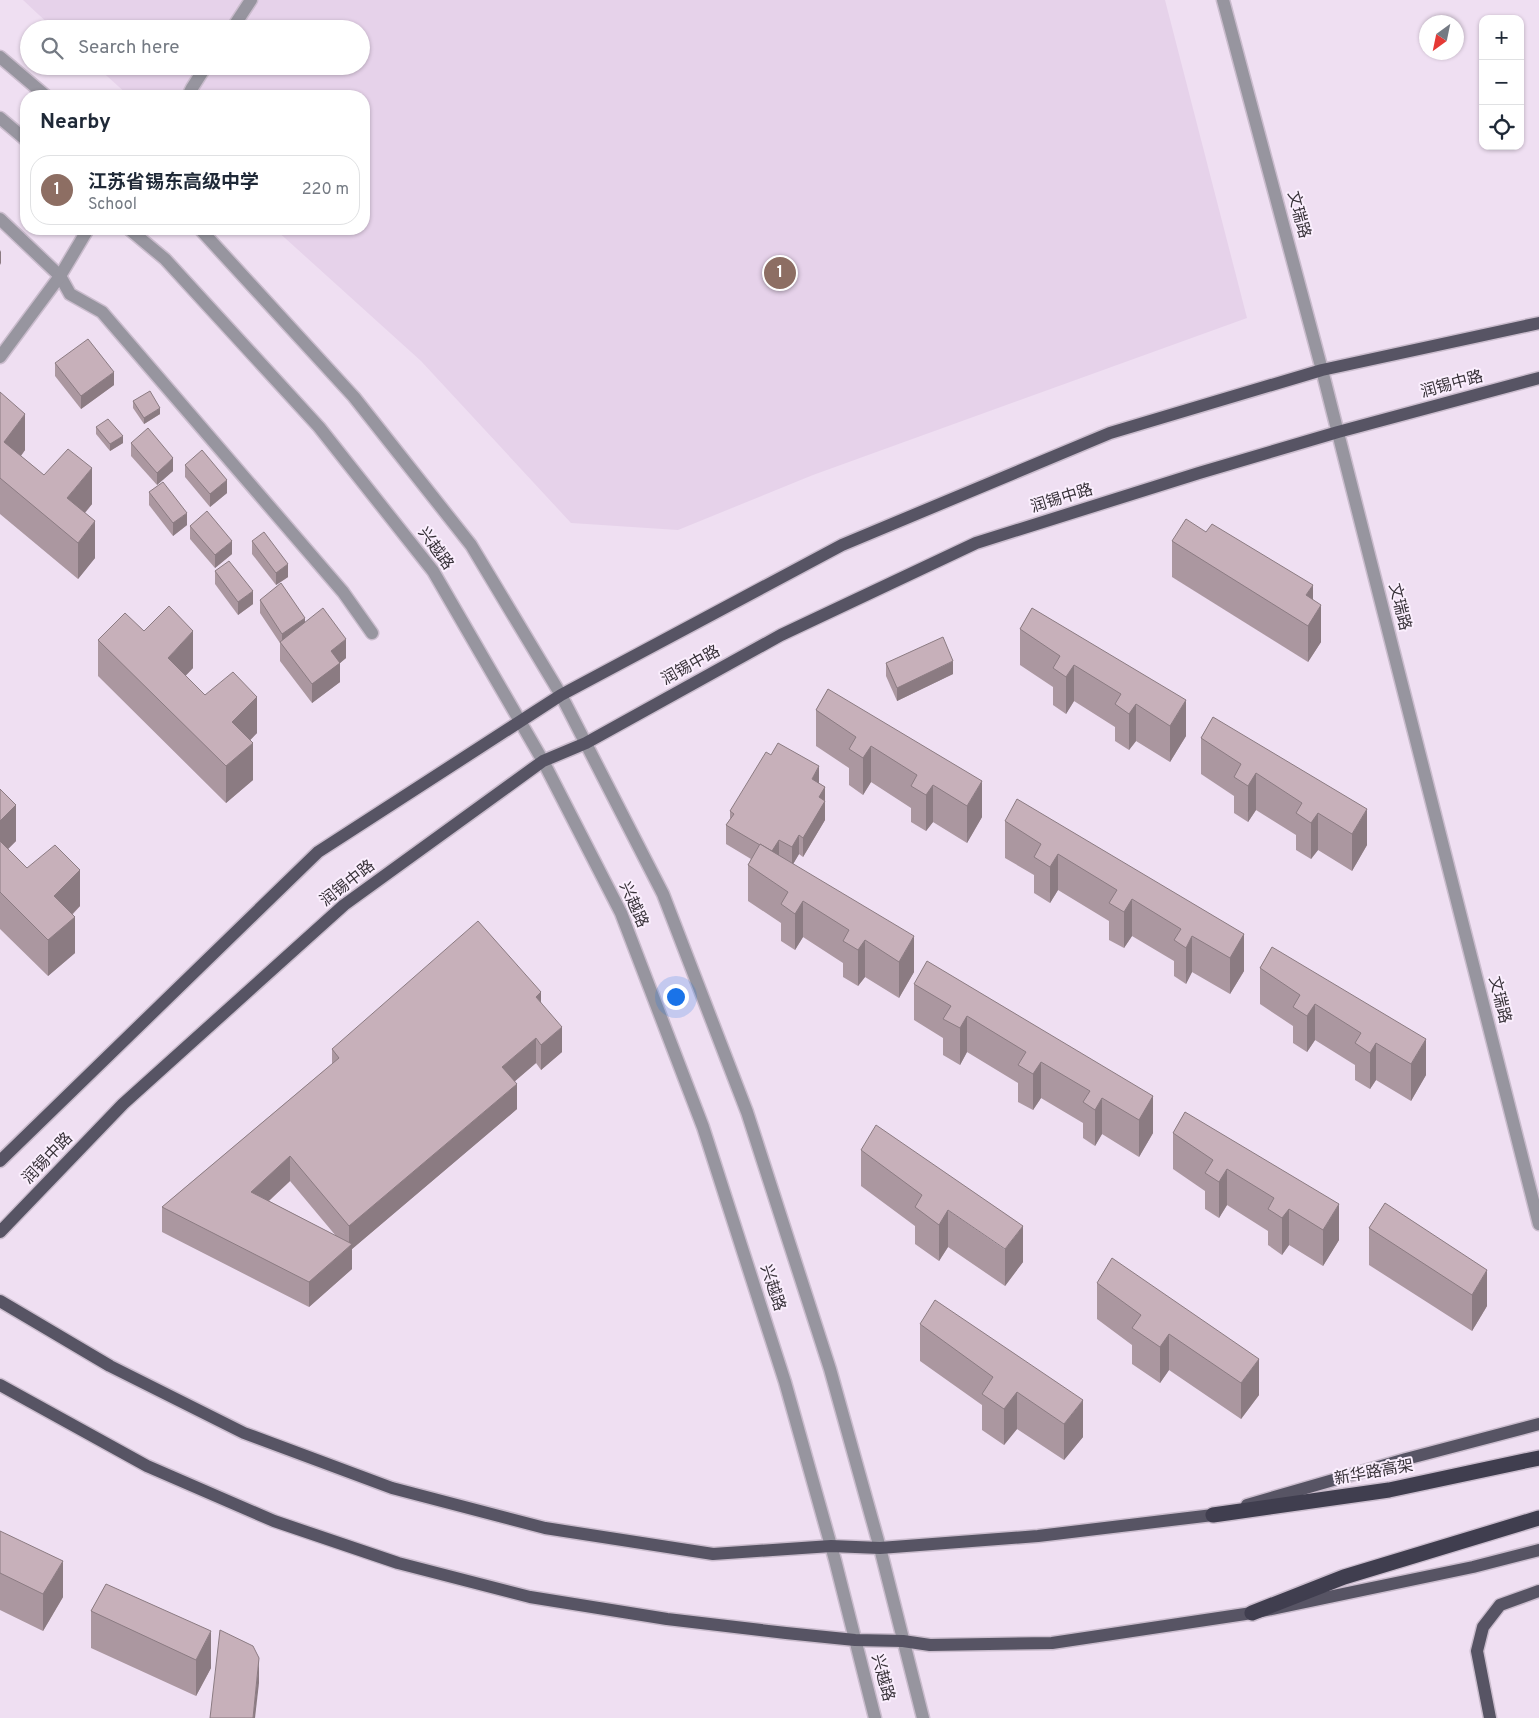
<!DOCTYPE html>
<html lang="en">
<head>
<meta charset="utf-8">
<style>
  body { margin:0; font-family:Overpass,"Noto Sans SC",sans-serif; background:#f6f6f7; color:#1f2937 }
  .controls { position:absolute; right:15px; top:15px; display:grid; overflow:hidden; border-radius:10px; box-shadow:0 1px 4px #0004 }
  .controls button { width:45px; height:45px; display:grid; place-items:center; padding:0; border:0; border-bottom:1px solid #e0e1e3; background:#fff; color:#1f2937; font:25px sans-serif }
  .compass { position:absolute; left:1419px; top:15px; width:45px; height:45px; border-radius:50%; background:#fff; box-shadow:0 1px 4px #0004; rotate:213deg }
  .you { position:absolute; left:675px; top:996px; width:18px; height:18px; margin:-12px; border:4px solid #fff; border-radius:50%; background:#1a73e8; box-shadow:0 0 0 8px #1a73e833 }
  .badge { display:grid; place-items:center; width:32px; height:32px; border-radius:50%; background:#ea580c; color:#fff; font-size:16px; font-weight:700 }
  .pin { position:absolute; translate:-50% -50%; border:2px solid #fff; box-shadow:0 1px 5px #0006 }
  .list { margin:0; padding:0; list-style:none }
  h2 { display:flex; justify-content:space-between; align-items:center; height:65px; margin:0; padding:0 20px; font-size:21px }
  h2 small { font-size:16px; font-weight:400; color:#747a83 }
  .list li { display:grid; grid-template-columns:32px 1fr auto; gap:15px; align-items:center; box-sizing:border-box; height:70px; margin:0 10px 10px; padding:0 10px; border:1px solid #e0e1e3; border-radius:20px }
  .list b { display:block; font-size:19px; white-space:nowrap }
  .list p { margin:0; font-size:16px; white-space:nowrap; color:#747a83 }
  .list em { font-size:16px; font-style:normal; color:#747a83 }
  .icon { flex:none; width:28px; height:28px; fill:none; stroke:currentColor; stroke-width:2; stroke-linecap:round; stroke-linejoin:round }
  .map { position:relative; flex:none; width:1539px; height:1718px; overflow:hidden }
  .search { position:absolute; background:#fff; box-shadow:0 1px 4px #0004; left:20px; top:20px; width:350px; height:55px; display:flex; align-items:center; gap:12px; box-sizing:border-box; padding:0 18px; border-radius:28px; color:#747a83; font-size:19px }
  .panel { position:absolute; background:#fff; box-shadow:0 1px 4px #0004; left:20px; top:90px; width:350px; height:145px; border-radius:20px }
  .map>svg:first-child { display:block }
</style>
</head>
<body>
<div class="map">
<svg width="1539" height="1718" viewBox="0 0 1539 1718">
  <rect width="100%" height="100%" fill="#efdff2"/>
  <path fill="#e6d2ea" d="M 23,0 L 1165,0 L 1247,318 L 813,475 L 678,530 L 571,523 L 421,361 L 275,229 L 364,229 L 364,96 L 129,96 L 96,66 L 361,66 L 361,29 L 54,29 Z"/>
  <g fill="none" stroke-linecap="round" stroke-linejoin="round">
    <g stroke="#cabccd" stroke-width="15">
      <g id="minor">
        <path d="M 1223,0 L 1322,370 L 1539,1224"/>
        <path d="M 232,29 L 251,0"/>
        <path d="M 0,57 L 46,96"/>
        <path d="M 188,96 L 192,88 L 206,66"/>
        <path d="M 0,118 L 26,140"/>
        <path d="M 0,219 L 60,276 L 70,294 L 102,312 L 343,592 L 372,633"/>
        <path d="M 129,229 L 165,259 L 319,427 L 433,571 L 543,761 L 621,913 L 703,1127 L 785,1382 L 835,1560 L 875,1718"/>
        <path d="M 200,229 L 354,397 L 471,545 L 561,695 L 663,894 L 747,1112 L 830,1369 L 880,1548 L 923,1718"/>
        <path d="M 0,357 L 60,276 L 88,229"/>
      </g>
    </g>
    <g stroke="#cabccd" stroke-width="15">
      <g id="major">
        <path d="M 0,1161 L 318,852 L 561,695 L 842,545 L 1110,433 L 1322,370 L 1539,323"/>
        <path d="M 0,1232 L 123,1104 L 344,905 L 543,761 L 586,743 L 781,635 L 976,543 L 1199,473 L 1338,432 L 1539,378"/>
        <path d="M 0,1301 L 110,1366 L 244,1433 L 392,1488 L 545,1528 L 713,1554 L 831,1546 L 880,1548 L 1038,1536 L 1213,1515 L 1221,1513"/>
        <path d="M 0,1385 L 147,1466 L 274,1521 L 398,1563 L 530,1597 L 667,1619 L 786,1633 L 855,1640 L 903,1641 L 930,1645 L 1052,1643 L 1252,1613 L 1473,1567 L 1539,1550"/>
        <path d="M 1247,1505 L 1406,1459 L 1539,1424"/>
        <path d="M 1490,1718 L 1477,1651 L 1483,1627 L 1500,1605 L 1539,1591"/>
      </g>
    </g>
    <g stroke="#cabccd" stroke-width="18">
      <g id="highway">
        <path d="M 1213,1515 L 1389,1490 L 1539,1458"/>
        <path d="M 1252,1613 L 1344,1577 L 1539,1518"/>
      </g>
    </g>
    <use href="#minor" stroke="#97959f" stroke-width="12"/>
    <use href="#major" stroke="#575464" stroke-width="12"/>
    <use href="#highway" stroke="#403e4f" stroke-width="15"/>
  </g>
  <g fill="#ab97a0" fill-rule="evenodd">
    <path d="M 55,363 L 114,385 L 81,409 L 55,376 Z"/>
    <path d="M 0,392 L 25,450 L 21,456 L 44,475 L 92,504 L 85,513 L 95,558 L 78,579 L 0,514 Z"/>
    <path d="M 133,401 L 160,414 L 144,424 L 133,408 Z"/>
    <path d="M 96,427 L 123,443 L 110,451 L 96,434 Z"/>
    <path d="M 131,443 L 173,471 L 157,485 L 131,456 Z"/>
    <path d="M 185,465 L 227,493 L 210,507 L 185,477 Z"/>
    <path d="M 149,492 L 187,525 L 173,536 L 149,505 Z"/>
    <path d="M 190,526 L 232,554 L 215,568 L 190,539 Z"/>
    <path d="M 1206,532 L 1313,599 L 1321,642 L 1308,662 L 1172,577 L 1172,541 Z"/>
    <path d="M 252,541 L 288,577 L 276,585 L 252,554 Z"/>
    <path d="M 215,571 L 253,604 L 238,615 L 215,584 Z"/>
    <path d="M 260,600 L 305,623 L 346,658 L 340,663 L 340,682 L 312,703 L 280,661 L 280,643 L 260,613 Z"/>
    <path d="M 1032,608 L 1186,736 L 1170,762 L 1136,741 L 1129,750 L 1115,741 L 1115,727 L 1074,701 L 1066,714 L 1053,705 L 1053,687 L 1020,665 L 1020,629 Z"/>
    <path d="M 144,631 L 193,668 L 185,676 L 205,695 L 257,733 L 250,740 L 253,780 L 226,803 L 98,676 L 98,640 Z"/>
    <path d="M 886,663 L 953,674 L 897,701 L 886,676 Z"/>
    <path d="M 828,689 L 982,817 L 967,843 L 933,822 L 926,831 L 911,822 L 911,808 L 871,782 L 863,795 L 849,785 L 849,768 L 816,746 L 816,710 Z"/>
    <path d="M 1213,717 L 1367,845 L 1352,871 L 1318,850 L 1311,859 L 1296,850 L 1296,835 L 1256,810 L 1248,822 L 1234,813 L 1234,796 L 1201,774 L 1201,738 Z"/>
    <path d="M 819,783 L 825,787 L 825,820 L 803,857 L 799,854 L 793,864 L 914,972 L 899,998 L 865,977 L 858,986 L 843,977 L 843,963 L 803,937 L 795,950 L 781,941 L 781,923 L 748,901 L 748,865 L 751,859 L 726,844 L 726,825 L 730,819 L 730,811 Z"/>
    <path d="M 0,789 L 16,841 L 8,849 L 27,868 L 80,906 L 73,914 L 75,953 L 48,976 L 0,929 Z"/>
    <path d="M 1005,821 L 1244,934 L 1244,971 L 1230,994 L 1192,972 L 1186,984 L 1174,976 L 1174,961 L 1132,936 L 1124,948 L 1109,940 L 1109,921 L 1058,890 L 1050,903 L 1034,893 L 1034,875 L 1005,858 Z"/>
    <path d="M 1272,947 L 1426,1075 L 1411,1101 L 1376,1080 L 1370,1089 L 1355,1080 L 1355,1065 L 1315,1040 L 1307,1052 L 1293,1043 L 1293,1026 L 1260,1004 L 1260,968 Z"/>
    <path d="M 914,984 L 1153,1096 L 1153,1133 L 1139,1157 L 1102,1134 L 1095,1146 L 1083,1138 L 1083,1123 L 1041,1098 L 1033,1110 L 1018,1102 L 1018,1083 L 967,1052 L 960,1065 L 943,1055 L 943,1038 L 914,1020 Z"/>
    <path d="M 541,1002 L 562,1052 L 541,1070 L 536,1063 L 514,1082 L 517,1109 L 352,1249 L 352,1269 L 309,1307 L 162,1232 L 162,1207 L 332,1064 L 332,1049 ZM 290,1181 L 336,1236 L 269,1201 Z"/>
    <path d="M 1185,1112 L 1339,1240 L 1323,1266 L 1289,1245 L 1282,1255 L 1268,1245 L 1268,1231 L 1227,1205 L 1219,1218 L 1205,1209 L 1205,1191 L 1173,1169 L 1173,1133 Z"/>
    <path d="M 861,1150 L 1023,1262 L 1005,1286 L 948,1247 L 939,1261 L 915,1244 L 915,1226 L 861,1186 Z"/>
    <path d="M 1385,1203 L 1487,1306 L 1472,1331 L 1369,1265 L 1369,1228 Z"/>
    <path d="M 1097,1283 L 1259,1395 L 1241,1419 L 1169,1370 L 1160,1383 L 1132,1364 L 1132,1345 L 1097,1319 Z"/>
    <path d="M 920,1324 L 1083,1437 L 1064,1460 L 1017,1429 L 1004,1445 L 982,1430 L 982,1405 L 920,1361 Z"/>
    <path d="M 0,1531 L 63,1597 L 43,1631 L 0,1610 Z"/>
    <path d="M 106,1584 L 211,1668 L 196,1696 L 91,1648 L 91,1611 Z"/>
  </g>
  <g fill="#8b7b82">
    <path d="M 1,250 L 1,263 L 0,265 L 0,252 Z"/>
    <path d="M 114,372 L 114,385 L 81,409 L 81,396 Z"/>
    <path d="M 160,408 L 160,414 L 144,424 L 144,418 Z"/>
    <path d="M 25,414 L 25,450 L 4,478 L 4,442 Z"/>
    <path d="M 123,436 L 123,443 L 110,451 L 110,444 Z"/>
    <path d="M 173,458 L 173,471 L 157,485 L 157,473 Z"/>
    <path d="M 92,468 L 92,504 L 67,534 L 67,498 Z"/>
    <path d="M 227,480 L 227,493 L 210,507 L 210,494 Z"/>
    <path d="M 187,513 L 187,525 L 173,536 L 173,523 Z"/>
    <path d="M 95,521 L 95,558 L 78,579 L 78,543 Z"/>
    <path d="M 232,541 L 232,554 L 215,568 L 215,555 Z"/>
    <path d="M 288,564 L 288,577 L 276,585 L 276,573 Z"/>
    <path d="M 1313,585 L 1313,618 L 1321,605 L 1321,642 L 1308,662 L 1308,626 L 1306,595 Z"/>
    <path d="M 253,591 L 253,604 L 238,615 L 238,602 Z"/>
    <path d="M 305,618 L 305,631 L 282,645 L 282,634 Z"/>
    <path d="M 193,631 L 193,668 L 168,694 L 168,658 Z"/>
    <path d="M 346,639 L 346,658 L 340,663 L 340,682 L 312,703 L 312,684 L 331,651 Z"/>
    <path d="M 953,661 L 953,674 L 897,701 L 897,688 Z"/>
    <path d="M 1074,665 L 1074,701 L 1066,714 L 1066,677 Z"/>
    <path d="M 257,697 L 257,733 L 232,759 L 232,722 Z"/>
    <path d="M 1186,700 L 1186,736 L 1170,762 L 1170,726 Z"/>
    <path d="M 1136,704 L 1136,741 L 1129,750 L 1129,714 Z"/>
    <path d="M 253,743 L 253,780 L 226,803 L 226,766 Z"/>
    <path d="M 871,746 L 871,782 L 863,795 L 863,758 Z"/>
    <path d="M 819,766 L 819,785 L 812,779 Z"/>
    <path d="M 1256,773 L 1256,810 L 1248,822 L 1248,786 Z"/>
    <path d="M 982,781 L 982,817 L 967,843 L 967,806 Z"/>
    <path d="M 933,785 L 933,822 L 926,831 L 926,795 Z"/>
    <path d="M 825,787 L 825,820 L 803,857 L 803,838 L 819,797 Z"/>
    <path d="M 16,805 L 16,841 L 0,857 L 0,821 Z"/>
    <path d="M 1367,809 L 1367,845 L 1352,871 L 1352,834 Z"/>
    <path d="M 1318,813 L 1318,850 L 1311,859 L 1311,823 Z"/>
    <path d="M 799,835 L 799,854 L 792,866 L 792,847 Z"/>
    <path d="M 779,840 L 779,859 L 771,852 Z"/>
    <path d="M 1058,854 L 1058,890 L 1050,903 L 1050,867 Z"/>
    <path d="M 80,870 L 80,906 L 54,932 L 54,896 Z"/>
    <path d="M 1132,899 L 1132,936 L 1124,948 L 1124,912 Z"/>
    <path d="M 803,901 L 803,937 L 795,950 L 795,914 Z"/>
    <path d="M 75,917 L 75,953 L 48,976 L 48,940 Z"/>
    <path d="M 1244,934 L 1244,971 L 1230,994 L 1230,958 Z"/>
    <path d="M 914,936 L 914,972 L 899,998 L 899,962 Z"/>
    <path d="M 1192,936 L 1192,972 L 1186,984 L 1186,948 Z"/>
    <path d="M 865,940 L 865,977 L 858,986 L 858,950 Z"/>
    <path d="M 541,992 L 541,1017 L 536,997 Z"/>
    <path d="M 1315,1004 L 1315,1040 L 1307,1052 L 1307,1016 Z"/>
    <path d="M 967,1016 L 967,1052 L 960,1065 L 960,1028 Z"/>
    <path d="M 562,1027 L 562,1052 L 541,1070 L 541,1045 Z"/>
    <path d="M 536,1038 L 536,1063 L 502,1092 L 502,1067 Z"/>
    <path d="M 1426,1039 L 1426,1075 L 1411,1101 L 1411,1064 Z"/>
    <path d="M 1376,1043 L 1376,1080 L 1370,1089 L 1370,1053 Z"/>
    <path d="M 1041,1062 L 1041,1098 L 1033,1110 L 1033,1074 Z"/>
    <path d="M 517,1084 L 517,1109 L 352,1249 L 352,1269 L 309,1307 L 309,1282 L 349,1247 L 349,1226 Z"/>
    <path d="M 1153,1096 L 1153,1133 L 1139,1157 L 1139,1120 Z"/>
    <path d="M 1102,1098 L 1102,1134 L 1095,1146 L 1095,1110 Z"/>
    <path d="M 290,1156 L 290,1181 L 251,1217 L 251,1192 Z"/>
    <path d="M 1227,1169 L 1227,1205 L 1219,1218 L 1219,1182 Z"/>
    <path d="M 1339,1204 L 1339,1240 L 1323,1266 L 1323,1230 Z"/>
    <path d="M 1289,1209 L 1289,1245 L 1282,1255 L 1282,1218 Z"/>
    <path d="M 948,1210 L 948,1247 L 939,1261 L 939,1225 Z"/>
    <path d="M 1023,1226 L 1023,1262 L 1005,1286 L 1005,1249 Z"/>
    <path d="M 1487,1270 L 1487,1306 L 1472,1331 L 1472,1295 Z"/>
    <path d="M 1169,1334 L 1169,1370 L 1160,1383 L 1160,1347 Z"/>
    <path d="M 1259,1359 L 1259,1395 L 1241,1419 L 1241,1383 Z"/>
    <path d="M 1017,1392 L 1017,1429 L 1004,1445 L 1004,1409 Z"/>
    <path d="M 1083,1400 L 1083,1437 L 1064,1460 L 1064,1424 Z"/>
    <path d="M 63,1561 L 63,1597 L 43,1631 L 43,1594 Z"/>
    <path d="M 211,1631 L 211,1668 L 196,1696 L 196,1660 Z"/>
    <path d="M 259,1658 L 259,1683 L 255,1718 L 253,1718 Z"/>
  </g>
  <g fill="#c7b0ba" stroke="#8b7b82">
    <path d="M 88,339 L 114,372 L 81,396 L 55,363 Z"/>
    <path d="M 150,391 L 160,408 L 144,418 L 133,401 Z"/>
    <path d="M 0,392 L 25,414 L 4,442 L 44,475 L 68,449 L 92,468 L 67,498 L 95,521 L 78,543 L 0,478 Z"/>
    <path d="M 108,419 L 123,436 L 110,444 L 96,427 Z"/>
    <path d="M 148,428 L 173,458 L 157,473 L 131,443 Z"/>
    <path d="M 202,450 L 227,480 L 210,494 L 185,465 Z"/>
    <path d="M 163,482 L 187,513 L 173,523 L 149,492 Z"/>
    <path d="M 207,511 L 232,541 L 215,555 L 190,526 Z"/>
    <path d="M 1186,519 L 1206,532 L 1212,524 L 1313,585 L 1306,595 L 1321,605 L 1308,626 L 1172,541 Z"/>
    <path d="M 264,532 L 288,564 L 276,573 L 252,541 Z"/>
    <path d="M 229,561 L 253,591 L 238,602 L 215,571 Z"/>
    <path d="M 281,583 L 305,618 L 282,634 L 260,600 Z"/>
    <path d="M 169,606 L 193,631 L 168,658 L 205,695 L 233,672 L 257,697 L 232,722 L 253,743 L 226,766 L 98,640 L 125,613 L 144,631 Z"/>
    <path d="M 323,608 L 346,639 L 331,651 L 340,663 L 312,684 L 280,642 Z"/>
    <path d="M 1032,608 L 1186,700 L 1170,726 L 1136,704 L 1129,714 L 1115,704 L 1121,694 L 1074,665 L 1066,677 L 1053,668 L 1060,656 L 1020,629 Z"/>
    <path d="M 943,637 L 953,661 L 897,688 L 886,663 Z"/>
    <path d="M 828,689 L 982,781 L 967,806 L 933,785 L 926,795 L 911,786 L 917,775 L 871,746 L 863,758 L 849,749 L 856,737 L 816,710 Z"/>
    <path d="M 1213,717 L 1367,809 L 1352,834 L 1318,813 L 1311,823 L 1296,813 L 1302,803 L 1256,773 L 1248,786 L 1234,777 L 1241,764 L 1201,738 Z"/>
    <path d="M 778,743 L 819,766 L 812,779 L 825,787 L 819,797 L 825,801 L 803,838 L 799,835 L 792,847 L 779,840 L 772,851 L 760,844 L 760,845 L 726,825 L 734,814 L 730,811 L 766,752 L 771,755 Z"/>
    <path d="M 0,789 L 16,805 L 0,821 Z"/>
    <path d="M 1017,799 L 1244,934 L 1230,958 L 1192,936 L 1186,948 L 1174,940 L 1181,929 L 1132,899 L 1124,912 L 1109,903 L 1117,890 L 1058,854 L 1050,867 L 1034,857 L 1041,844 L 1005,821 Z"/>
    <path d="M 0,841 L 27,868 L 55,845 L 80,870 L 54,896 L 75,917 L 48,940 L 0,892 Z"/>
    <path d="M 760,844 L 914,936 L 899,962 L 865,940 L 858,950 L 843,941 L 849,930 L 803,901 L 795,914 L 781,904 L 788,892 L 748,865 Z"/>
    <path d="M 478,921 L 541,992 L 536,997 L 562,1027 L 541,1045 L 536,1038 L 502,1067 L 517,1084 L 349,1226 L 290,1156 L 251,1192 L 352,1244 L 309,1282 L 162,1207 L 339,1058 L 332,1049 Z"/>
    <path d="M 1272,947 L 1426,1039 L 1411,1064 L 1376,1043 L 1370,1053 L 1355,1043 L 1361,1033 L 1315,1004 L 1307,1016 L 1293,1007 L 1300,995 L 1260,968 Z"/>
    <path d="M 927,961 L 1153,1096 L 1139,1120 L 1102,1098 L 1095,1110 L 1083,1102 L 1090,1091 L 1041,1062 L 1033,1074 L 1018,1065 L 1026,1052 L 967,1016 L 960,1028 L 943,1019 L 951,1006 L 914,984 Z"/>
    <path d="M 1185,1112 L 1339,1204 L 1323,1230 L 1289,1209 L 1282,1218 L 1268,1209 L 1274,1198 L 1227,1169 L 1219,1182 L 1205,1173 L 1213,1160 L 1173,1133 Z"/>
    <path d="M 876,1125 L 1023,1226 L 1005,1249 L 948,1210 L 939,1225 L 915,1207 L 922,1195 L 861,1150 Z"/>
    <path d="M 1385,1203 L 1487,1270 L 1472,1295 L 1369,1228 Z"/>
    <path d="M 1112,1258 L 1259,1359 L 1241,1383 L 1169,1334 L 1160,1347 L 1132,1328 L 1141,1315 L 1097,1283 Z"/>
    <path d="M 935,1300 L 1083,1400 L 1064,1424 L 1017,1392 L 1004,1409 L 982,1394 L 993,1377 L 920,1324 Z"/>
    <path d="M 0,1531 L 63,1561 L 43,1594 L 0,1573 Z"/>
    <path d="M 106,1584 L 211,1631 L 196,1660 L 91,1611 Z"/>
    <path d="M 220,1630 L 253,1646 L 259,1658 L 253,1718 L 210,1718 Z"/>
  </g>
  <g text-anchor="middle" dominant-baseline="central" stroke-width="4" stroke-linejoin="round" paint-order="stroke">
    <g font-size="16" fill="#383239" stroke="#faeefd">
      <text transform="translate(1298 215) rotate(75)">文瑞路</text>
      <text transform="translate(1452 385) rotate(-15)">润锡中路</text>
      <text transform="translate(1062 499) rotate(-17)">润锡中路</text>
      <text transform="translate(435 549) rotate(54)">兴越路</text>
      <text transform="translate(1399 607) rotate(76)">文瑞路</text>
      <text transform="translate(691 666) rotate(-29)">润锡中路</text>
      <text transform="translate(348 884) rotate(-38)">润锡中路</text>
      <text transform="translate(633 905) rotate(66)">兴越路</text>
      <text transform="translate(1499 1000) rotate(76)">文瑞路</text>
      <text transform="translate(48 1159) rotate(-46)">润锡中路</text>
      <text transform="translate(772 1288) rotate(72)">兴越路</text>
      <text transform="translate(1374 1473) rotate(-10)">新华路高架</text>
      <text transform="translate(882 1678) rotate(75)">兴越路</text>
    </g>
  </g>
</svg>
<div class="controls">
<button>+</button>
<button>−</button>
<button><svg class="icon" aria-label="locate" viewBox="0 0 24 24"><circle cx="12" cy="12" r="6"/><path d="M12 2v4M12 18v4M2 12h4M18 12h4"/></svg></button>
</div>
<svg class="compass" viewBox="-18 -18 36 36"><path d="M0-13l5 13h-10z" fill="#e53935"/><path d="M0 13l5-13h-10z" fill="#747a83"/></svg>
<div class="you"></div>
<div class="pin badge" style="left:780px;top:273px;background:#8d6e63">1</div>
<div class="search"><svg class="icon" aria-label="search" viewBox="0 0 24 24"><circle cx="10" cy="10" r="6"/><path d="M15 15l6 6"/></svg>Search here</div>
<section class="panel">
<h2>Nearby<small></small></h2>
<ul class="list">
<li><span class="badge" style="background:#8d6e63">1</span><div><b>江苏省锡东高级中学</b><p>School</p></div><em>220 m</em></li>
</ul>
</section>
</div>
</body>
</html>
